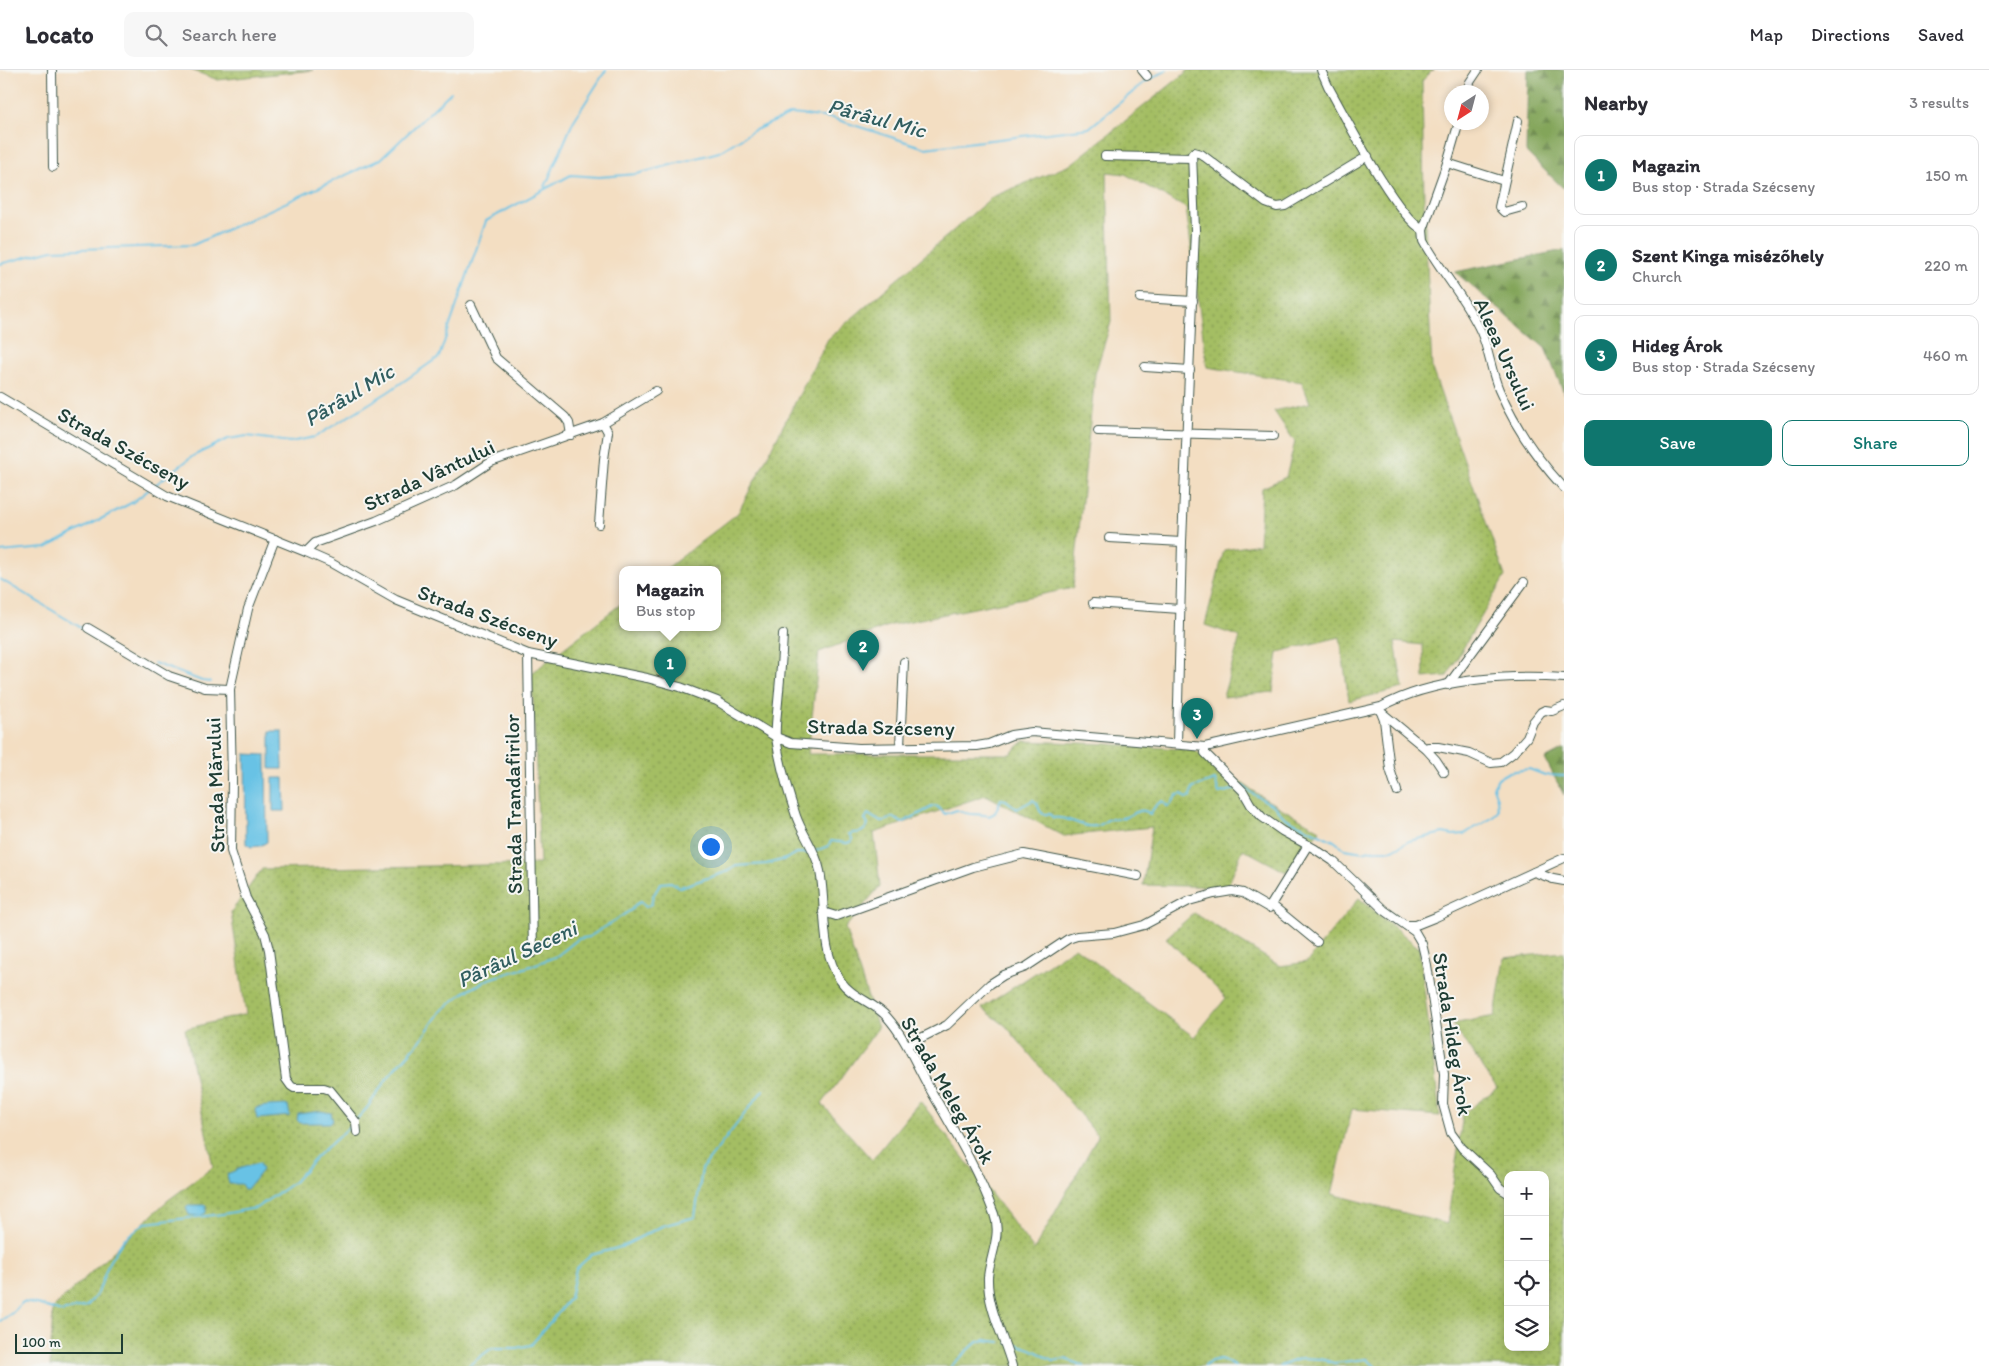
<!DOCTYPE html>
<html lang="en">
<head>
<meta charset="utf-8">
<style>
  body { margin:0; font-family:Itim,sans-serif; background:#f7f7f7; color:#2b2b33 }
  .controls { position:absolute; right:15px; bottom:15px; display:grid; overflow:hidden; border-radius:10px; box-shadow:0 2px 8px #0003 }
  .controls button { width:45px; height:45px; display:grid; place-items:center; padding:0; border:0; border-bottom:1px solid #e1e1e2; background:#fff; color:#2b2b33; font:25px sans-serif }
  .compass { position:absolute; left:1444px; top:15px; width:45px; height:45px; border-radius:50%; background:#fff; box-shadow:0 2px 8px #0003; rotate:216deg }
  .scale { position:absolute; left:15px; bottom:12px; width:108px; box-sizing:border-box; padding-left:5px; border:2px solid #1f3d34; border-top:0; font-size:14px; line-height:18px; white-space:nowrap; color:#1f3d34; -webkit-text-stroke:4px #f6f6f2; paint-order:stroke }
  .you { position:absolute; left:710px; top:776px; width:18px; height:18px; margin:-12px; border:4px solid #fff; border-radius:50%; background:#1a73e8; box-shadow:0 0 0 8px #1a73e833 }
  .badge { display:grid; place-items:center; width:32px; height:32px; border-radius:50%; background:#0f766e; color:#fff; font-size:16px; font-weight:700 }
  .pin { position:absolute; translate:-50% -41px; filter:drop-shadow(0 1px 2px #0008) }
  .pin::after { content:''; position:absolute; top:26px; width:18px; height:15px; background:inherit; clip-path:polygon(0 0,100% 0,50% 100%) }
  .popup { position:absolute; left:619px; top:496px; width:102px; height:65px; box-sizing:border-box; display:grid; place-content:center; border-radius:10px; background:#fff; filter:drop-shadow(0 1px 4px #0005); font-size:16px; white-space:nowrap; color:#7c7c81 }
  .popup b { font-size:19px; color:#2b2b33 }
  .popup::after { content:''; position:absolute; left:50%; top:100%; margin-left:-10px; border:10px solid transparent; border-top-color:#fff }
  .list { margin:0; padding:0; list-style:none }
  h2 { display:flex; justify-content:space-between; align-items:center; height:65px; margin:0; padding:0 20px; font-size:21px }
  h2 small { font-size:16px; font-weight:400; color:#7c7c81 }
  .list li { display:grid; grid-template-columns:32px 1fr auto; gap:15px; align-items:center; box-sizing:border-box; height:80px; margin:0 10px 10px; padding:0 10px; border:1px solid #e1e1e2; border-radius:10px }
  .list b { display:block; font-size:19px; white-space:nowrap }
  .list p { margin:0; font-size:16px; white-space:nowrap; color:#7c7c81 }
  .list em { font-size:16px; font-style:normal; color:#7c7c81 }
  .actions { display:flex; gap:10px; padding:15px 20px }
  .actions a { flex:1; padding:11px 0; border:1px solid #0f766e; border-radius:10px; text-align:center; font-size:18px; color:#0f766e }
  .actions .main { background:#0f766e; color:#fff }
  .icon { flex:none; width:28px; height:28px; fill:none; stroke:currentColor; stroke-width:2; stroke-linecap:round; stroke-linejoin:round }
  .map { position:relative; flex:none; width:1564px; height:1296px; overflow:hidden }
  header { display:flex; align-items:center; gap:30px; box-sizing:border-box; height:70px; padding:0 25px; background:#fff; border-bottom:1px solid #e1e1e2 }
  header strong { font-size:24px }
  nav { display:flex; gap:28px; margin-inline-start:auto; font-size:18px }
  .search { width:350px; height:45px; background:#f7f7f7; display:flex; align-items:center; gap:12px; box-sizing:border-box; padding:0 18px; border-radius:10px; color:#7c7c81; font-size:19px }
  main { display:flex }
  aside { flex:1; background:#fff }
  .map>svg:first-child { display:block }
</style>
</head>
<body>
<header>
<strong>Locato</strong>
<div class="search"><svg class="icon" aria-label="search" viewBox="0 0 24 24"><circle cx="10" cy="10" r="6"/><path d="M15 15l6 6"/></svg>Search here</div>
<nav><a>Map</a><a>Directions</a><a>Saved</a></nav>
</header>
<main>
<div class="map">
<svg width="1564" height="1296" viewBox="0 0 1564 1296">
  <defs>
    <pattern id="grass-dots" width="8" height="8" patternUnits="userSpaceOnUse" patternTransform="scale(1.25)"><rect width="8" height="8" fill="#a4be64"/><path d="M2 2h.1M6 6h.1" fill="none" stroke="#859c53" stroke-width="1.8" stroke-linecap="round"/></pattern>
    <pattern id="forest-firs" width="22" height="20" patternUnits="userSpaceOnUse" patternTransform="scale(1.25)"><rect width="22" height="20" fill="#83a55a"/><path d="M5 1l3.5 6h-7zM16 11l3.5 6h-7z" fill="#6b884b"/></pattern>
  </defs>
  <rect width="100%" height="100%" fill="#f6f6f2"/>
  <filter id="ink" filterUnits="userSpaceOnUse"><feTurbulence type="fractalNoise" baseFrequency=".02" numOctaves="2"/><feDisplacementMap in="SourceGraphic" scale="10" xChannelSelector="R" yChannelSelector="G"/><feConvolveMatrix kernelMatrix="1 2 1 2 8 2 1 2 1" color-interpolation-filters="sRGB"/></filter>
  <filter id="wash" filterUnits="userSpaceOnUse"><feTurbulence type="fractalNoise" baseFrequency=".0096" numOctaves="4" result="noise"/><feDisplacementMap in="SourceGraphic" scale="20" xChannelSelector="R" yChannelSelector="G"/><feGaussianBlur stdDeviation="1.12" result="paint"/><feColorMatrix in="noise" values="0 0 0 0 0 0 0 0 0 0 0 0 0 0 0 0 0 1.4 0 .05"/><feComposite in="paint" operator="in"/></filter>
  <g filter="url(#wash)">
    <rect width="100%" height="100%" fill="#f3dec2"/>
    <g fill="url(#grass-dots)" stroke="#627e4c" fill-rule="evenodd">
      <path d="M 191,0 L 313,0 L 218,10 Z"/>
      <path d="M 1189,0 L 1433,0 L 1422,11 L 1424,132 L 1432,299 L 1505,506 L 1447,606 L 1424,608 L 1423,575 L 1395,572 L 1403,618 L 1349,631 L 1340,567 L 1278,582 L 1273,622 L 1223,627 L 1240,567 L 1205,555 L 1224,480 L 1259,474 L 1262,418 L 1286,407 L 1295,372 L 1274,341 L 1310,333 L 1302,312 L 1207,297 L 1186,138 L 1125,104 L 1107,102 L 1111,252 L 1095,304 L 1073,518 L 891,555 L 819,582 L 808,684 L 1010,684 L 1024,671 L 1107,674 L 1194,680 L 1265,729 L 1320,760 L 1286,802 L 1243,779 L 1227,817 L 1143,815 L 1152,757 L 1064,766 L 986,725 L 874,763 L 880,816 L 845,858 L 878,958 L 822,1034 L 872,1090 L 920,1031 L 1034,1180 L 1098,1066 L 1006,956 L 982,938 L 1075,877 L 1194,967 L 1226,928 L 1166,868 L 1194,843 L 1280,896 L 1307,892 L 1359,828 L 1419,878 L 1440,1046 L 1352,1039 L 1332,1124 L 1447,1154 L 1463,1044 L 1497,1018 L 1452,954 L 1495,946 L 1504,888 L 1564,882 L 1564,1296 L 50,1296 L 53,1238 L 167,1131 L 213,1097 L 185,959 L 246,944 L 231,842 L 262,799 L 540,794 L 532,603 L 622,533 L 622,557 L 718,557 L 718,499 L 666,499 L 738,443 L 828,269 L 992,127 L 1070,95 ZM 1508,1105 L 1545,1105 L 1545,1277 L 1508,1277 Z"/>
    </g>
    <g fill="url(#forest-firs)" stroke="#517147">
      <path d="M 1528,0 L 1564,0 L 1564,119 L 1526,82 Z"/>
      <path d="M 1564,180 L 1564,323 L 1545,278 L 1455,202 Z"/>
      <path d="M 1564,679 L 1564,725 L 1545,689 Z"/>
    </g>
    <g fill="#68c2e5" stroke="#44808c">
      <path d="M 270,661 L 282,661 L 283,699 L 270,699 Z"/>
      <path d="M 245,684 L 266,685 L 267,772 L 260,776 L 251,777 L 246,774 Z"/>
      <path d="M 273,708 L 284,708 L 285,741 L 273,741 Z"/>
      <path d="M 288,1035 L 290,1046 L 257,1049 L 255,1040 L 256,1038 L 267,1036 Z"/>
      <path d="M 321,1041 L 331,1043 L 333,1051 L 330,1053 L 300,1053 L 297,1050 L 298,1044 Z"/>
      <path d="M 259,1093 L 262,1100 L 247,1119 L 244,1119 L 241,1114 L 229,1114 L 227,1104 L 241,1098 Z"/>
      <path d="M 188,1135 L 206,1135 L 206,1143 L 199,1146 L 189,1145 L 186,1138 Z"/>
    </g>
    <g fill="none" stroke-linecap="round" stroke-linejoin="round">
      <g stroke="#68c2e5" stroke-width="2">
        <path d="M 545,117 L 573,52 L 606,0"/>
        <path d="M 0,194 L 52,180 L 193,175 L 381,89 L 451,22"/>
        <path d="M 155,415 L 193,386 L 228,369 L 247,366 L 290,372 L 315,367 L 388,322 L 439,287 L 486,151 L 571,105 L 599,107 L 637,104 L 719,82 L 753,61 L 791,44 L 832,48 L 925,78 L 1089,58 L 1145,12 L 1167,0"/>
        <path d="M 0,482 L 46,478 L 133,432 L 151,418"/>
        <path d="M 0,509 L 85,560"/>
        <path d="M 154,593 L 202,611 L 211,612"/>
        <path d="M 1243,716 L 1250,722 L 1274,736 L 1285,748 L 1334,771 L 1345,779 L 1363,782 L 1370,780 L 1393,780 L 1409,771 L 1443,763 L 1453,765 L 1464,764 L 1492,748 L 1498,741 L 1497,728 L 1493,717 L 1498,708 L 1509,702 L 1529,699 L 1545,705 L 1564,706"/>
        <path d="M 816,781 L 828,776 L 831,771 L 847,773 L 852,771 L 852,768 L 849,764 C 857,761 861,766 868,755 L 865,749 L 868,744 C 878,751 882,754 893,747 L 902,753 L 934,736 L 938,737 L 945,744 L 957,740 C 967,746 978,743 989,746 L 995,743 L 1001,729 L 1006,730 L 1017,739 L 1033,730 L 1037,733 L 1040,741 L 1043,744 L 1050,744 L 1053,748 C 1069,745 1084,761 1100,755 C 1103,753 1106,750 1110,749 C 1115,749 1120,749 1126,747 C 1134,744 1141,736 1150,744 L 1156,735 L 1162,731 L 1167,736 L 1170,735 L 1177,725 L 1182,724 L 1186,728 L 1190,727 L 1192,719 C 1199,714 1207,714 1215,710 L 1219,723 L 1237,719"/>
        <path d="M 357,1049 L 367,1038 L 389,1006 L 420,971 L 440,942 L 463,923 L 489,909 L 528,897 L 557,886 L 578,869 L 589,867 L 631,840 L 636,834 L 641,832 L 646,837 L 651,834 L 653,826 L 661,813 L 671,812 L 680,817 L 729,801 L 736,796 L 766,794 L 786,789 L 797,783 L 811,783"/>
        <path d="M 0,1251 L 12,1243 L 23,1232 L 37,1234 L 61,1242 L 87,1236 L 98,1223 L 109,1192 L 124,1169 L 145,1153 L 223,1144 L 256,1138 L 293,1113 L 316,1087 L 354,1053"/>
        <path d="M 1008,1273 C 1025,1275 1038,1281 1052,1291 L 1065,1289 L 1084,1296"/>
        <path d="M 468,1296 L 492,1278 L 516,1278 L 531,1275 L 570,1228 L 576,1199 L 591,1185 L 621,1177 L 662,1156 L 695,1147 L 702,1099 L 763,1020"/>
        <path d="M 951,1296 L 976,1273 L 984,1270 L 1000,1272"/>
        <path d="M 1205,1296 L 1211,1291 L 1221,1289 L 1235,1296"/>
        <path d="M 1280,1296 L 1302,1288 L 1321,1289 L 1334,1293 L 1367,1289 L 1375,1296"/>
      </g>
    </g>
  </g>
  <g filter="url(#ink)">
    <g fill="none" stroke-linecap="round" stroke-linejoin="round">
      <g stroke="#3f5549" stroke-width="10">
        <g id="minor">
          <path d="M 52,0 L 53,97"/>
          <path d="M 1142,0 L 1147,6"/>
          <path d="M 1321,0 L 1328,16 C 1346,48 1395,145 1423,160"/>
          <path d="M 1467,22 L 1470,12 L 1478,0"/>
          <path d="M 1518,51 L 1499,137 L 1504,142 L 1522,137"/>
          <path d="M 1459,52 L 1447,93 L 1423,160 L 1424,171 C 1441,202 1466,229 1481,262 C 1489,280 1491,301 1499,320 C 1514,355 1538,390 1564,418"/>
          <path d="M 1105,86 L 1192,88"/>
          <path d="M 1447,93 L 1504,111"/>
          <path d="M 1140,228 L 1193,231"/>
          <path d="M 471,235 L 496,288 L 565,347 L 569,353 L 571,365"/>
          <path d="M 1145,297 L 1190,300"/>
          <path d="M 0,327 L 167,426 L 306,482 L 331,493 L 396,530 L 528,584 L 647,608 L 680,617 L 717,631 L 776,667 L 791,673 L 859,678 L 977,676 L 989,674 L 1011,665 L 1032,662 L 1205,677 L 1381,637 C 1431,609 1508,604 1564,608"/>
          <path d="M 1098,361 L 1273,366"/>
          <path d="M 599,454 L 604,389 L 608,362 L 603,353"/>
          <path d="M 1109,468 L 1182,472"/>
          <path d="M 275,469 L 248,539 L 230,619 L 232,710 L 231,781 L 246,828 L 265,864 L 269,880 L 286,1009 L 291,1016 L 294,1018 L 324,1018 L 330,1020 L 356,1052 L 357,1062"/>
          <path d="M 306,482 L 315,473 L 376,451 L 456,415 L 491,392 L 603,353 L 656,321"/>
          <path d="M 1093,533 L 1180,539"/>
          <path d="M 88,558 L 169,606 L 205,618 L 230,619"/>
          <path d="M 783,564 C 782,587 780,610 778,632 C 777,644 775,657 776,668 C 780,694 788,722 796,746 C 803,766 816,780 820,801 C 827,837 819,878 840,910 C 852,928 874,932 887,947 C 904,966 914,990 926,1012 C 951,1056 977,1097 994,1144 C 1002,1165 990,1186 988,1207 C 987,1238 1004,1267 1012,1296"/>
          <path d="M 528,584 L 533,883"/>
          <path d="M 1448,615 L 1524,512"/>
          <path d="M 1380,640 L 1384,650 L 1390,699 L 1397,721"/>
          <path d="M 1380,641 L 1426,679 L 1428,677 L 1438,677 L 1469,683 L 1491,693 L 1501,692 L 1513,683 L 1527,667 L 1533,652 L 1541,642 L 1545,640 L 1552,641 L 1564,636"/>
          <path d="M 1177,674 L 1182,472 L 1195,160 L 1192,84 L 1194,82 L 1201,84 L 1266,133 L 1277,137 L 1285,136 L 1368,86"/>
          <path d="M 900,676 L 904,592"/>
          <path d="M 1205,677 L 1205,683 L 1243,721 L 1251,735 L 1262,747 L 1282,761 L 1315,779 L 1333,791 L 1384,840 L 1415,862 L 1422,874 L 1427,895 L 1444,1004 L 1443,1034 L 1451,1063 L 1462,1078 L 1491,1105 L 1500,1118 L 1508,1123"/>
          <path d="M 1426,679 L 1436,690 L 1444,702"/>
          <path d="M 1534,802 L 1553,809 L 1564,811"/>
          <path d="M 1272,835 L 1317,872"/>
          <path d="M 823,842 L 836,846 L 973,797 L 1024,784 L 1138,806"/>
          <path d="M 1406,855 L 1416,855 L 1436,847 L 1564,788"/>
          <path d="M 907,975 L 947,955 L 990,914 L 1004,905 L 1026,897 L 1068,869 L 1077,866 L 1114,863 L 1144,855 L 1189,831 L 1214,824 L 1232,821 L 1243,823 L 1269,838 L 1308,775"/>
        </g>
      </g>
      <use href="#minor" stroke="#fff" stroke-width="8"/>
    </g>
  </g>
  <g text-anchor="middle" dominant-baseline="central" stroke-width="4" stroke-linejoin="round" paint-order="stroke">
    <g font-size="21" fill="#1f3d34" stroke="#f6f6f2">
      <text transform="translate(1505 284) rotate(66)">Aleea Ursului</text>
      <text transform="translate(124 378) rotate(29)">Strada Szécseny</text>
      <text transform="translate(429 405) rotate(-25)">Strada Vântului</text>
      <text transform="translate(488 546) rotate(20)">Strada Szécseny</text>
      <text transform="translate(881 657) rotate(1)">Strada Szécseny</text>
      <text transform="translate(215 715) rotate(-92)">Strada Mărului</text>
      <text transform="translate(513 734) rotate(-91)">Strada Trandafirilor</text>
      <text transform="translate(1453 964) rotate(81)">Strada Hideg Árok</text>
      <text transform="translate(948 1020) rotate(60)">Strada Meleg Árok</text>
    </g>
    <g font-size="22" font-style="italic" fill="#315e60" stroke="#f6f6f2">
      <text transform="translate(877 48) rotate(15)">Pârâul Mic</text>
      <text transform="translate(349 325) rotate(-31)">Pârâul Mic</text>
      <text transform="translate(517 884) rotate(-25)">Pârâul Seceni</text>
    </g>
  </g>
</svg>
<div class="controls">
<button>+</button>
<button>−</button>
<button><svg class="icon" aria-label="locate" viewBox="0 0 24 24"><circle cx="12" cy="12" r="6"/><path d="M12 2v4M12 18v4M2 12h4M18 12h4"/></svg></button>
<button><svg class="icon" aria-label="layers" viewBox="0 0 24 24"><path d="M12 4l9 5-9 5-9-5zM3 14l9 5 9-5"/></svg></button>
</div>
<svg class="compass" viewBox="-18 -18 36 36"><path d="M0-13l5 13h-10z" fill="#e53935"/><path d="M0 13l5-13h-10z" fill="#7c7c81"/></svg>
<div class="scale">100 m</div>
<div class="you"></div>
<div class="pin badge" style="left:670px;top:618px">1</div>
<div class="popup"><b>Magazin</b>Bus stop</div>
<div class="pin badge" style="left:863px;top:601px">2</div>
<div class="pin badge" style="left:1197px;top:669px">3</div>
</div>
<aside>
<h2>Nearby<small>3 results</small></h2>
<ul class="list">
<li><span class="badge">1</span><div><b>Magazin</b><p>Bus stop · Strada Szécseny</p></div><em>150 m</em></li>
<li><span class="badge">2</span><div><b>Szent Kinga misézőhely</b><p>Church</p></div><em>220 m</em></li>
<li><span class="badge">3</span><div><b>Hideg Árok</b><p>Bus stop · Strada Szécseny</p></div><em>460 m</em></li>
</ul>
<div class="actions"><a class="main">Save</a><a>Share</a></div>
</aside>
</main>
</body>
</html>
